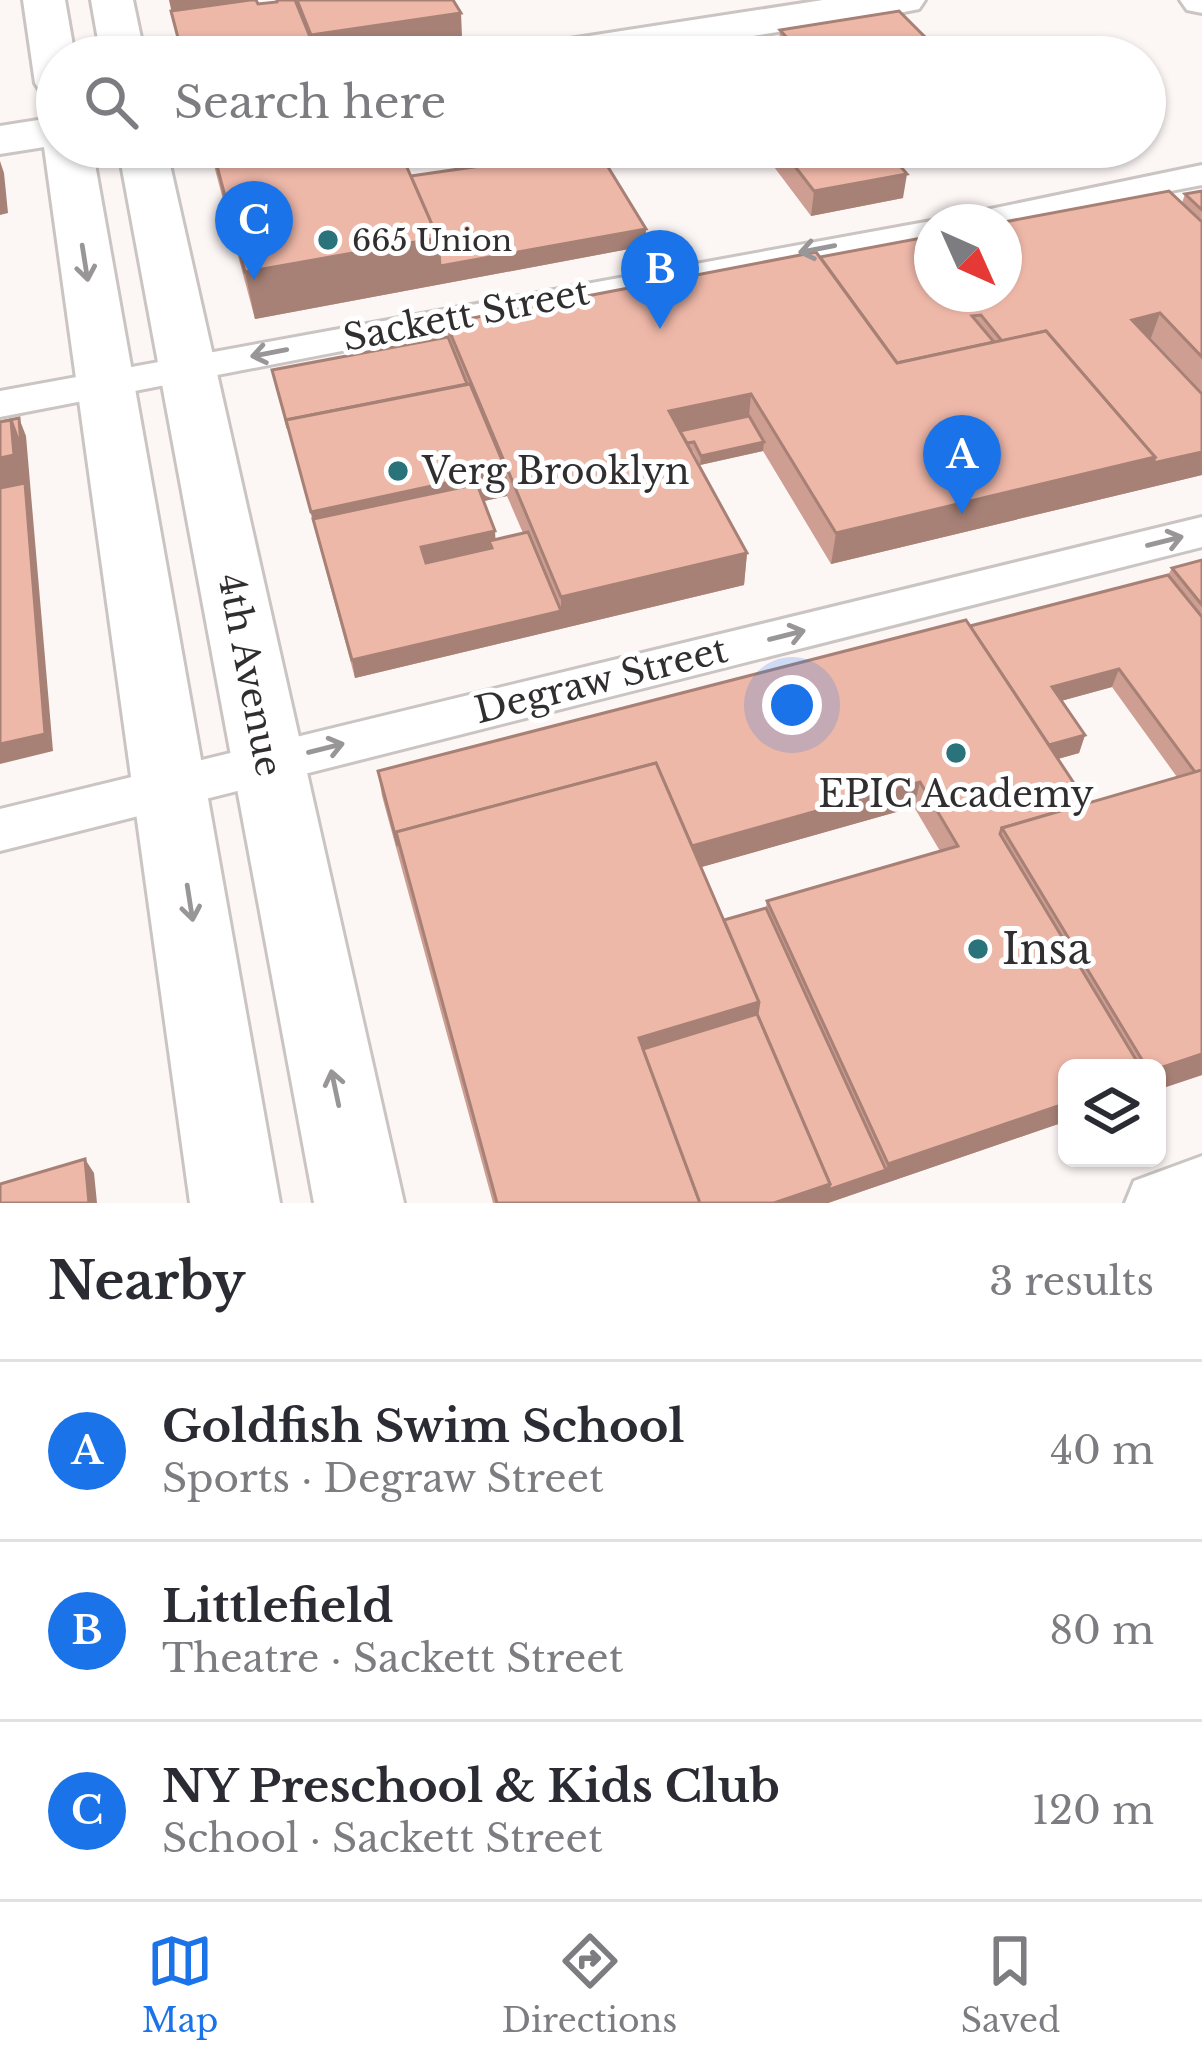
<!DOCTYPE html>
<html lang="en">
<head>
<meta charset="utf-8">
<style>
  body { margin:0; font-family:"Libre Baskerville",serif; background:#f2f2f3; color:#2b2b33 }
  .controls { position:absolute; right:36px; bottom:36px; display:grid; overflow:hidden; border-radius:18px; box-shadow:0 3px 9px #0004 }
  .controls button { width:108px; height:108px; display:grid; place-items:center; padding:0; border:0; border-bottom:3px solid #e1e1e2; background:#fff; color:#2b2b33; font:60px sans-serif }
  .compass { position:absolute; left:914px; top:204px; width:108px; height:108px; border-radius:50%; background:#fff; box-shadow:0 3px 9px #0004; rotate:135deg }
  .you { position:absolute; left:792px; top:705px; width:42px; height:42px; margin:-30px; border:9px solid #fff; border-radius:50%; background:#1a73e8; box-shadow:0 0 0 18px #1a73e833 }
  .badge { display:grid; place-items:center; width:78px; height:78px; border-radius:50%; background:#1a73e8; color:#fff; font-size:39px; font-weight:700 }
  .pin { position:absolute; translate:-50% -99px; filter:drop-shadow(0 3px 6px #0008) }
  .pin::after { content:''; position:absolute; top:63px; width:42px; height:36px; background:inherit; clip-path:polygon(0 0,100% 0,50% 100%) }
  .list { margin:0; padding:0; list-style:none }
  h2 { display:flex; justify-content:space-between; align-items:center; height:156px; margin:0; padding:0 48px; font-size:51px }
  h2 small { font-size:39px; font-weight:400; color:#7c7c81 }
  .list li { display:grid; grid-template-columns:78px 1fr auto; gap:36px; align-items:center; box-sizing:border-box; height:180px; padding:0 48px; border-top:3px solid #e1e1e2 }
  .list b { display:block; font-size:45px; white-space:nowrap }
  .list p { margin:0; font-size:39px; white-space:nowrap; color:#7c7c81 }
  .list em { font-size:39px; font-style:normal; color:#7c7c81 }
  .icon { flex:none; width:66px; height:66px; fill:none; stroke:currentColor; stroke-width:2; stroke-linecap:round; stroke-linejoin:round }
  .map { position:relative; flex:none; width:1202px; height:1203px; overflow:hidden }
  .search { position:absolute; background:#fff; box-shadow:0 3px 9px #0004; left:36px; right:36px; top:36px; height:132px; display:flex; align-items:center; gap:30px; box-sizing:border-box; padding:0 42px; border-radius:66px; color:#7c7c81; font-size:45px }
  .sheet { height:696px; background:#fff }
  nav { display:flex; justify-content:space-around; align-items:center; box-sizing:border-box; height:168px; border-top:3px solid #e1e1e2; background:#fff; font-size:33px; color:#7c7c81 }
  nav a { display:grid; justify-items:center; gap:6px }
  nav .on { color:#1a73e8 }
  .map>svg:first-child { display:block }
</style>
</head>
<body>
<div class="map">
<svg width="1202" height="1203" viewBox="0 0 1202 1203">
  <rect width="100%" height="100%" fill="#fcf6f5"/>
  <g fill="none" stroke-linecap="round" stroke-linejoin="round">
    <g stroke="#cac5c3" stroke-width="6">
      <g id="street">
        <path d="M 1202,165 L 1202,185 L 1004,223 L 932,222 L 932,237 L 0,417 L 0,391 L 942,219 Z"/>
        <path d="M 1202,517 L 1202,547 L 0,851 L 0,809 Z"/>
        <path d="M 1202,1156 L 1202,1203 L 1125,1203 L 1134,1181 Z"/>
      </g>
    </g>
    <g stroke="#cac5c3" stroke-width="6">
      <g id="secondary">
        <path d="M 823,0 L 925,0 L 919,9 L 904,12 L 620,57 L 515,57 L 522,48 L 537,44 Z"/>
        <path d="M 1180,0 L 1202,0 L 1202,13 L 1187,10 Z"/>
        <path d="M 57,117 L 57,145 L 0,154 L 0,126 Z"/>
      </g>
    </g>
    <g stroke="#cac5c3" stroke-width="6">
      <g id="primary">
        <path d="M 23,0 L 65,0 L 75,57 L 57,57 L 57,96 L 41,92 L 35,83 Z"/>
        <path d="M 91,0 L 133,0 L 145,57 L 101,57 Z"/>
        <path d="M 57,136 L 57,147 L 92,147 L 280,1203 L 190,1203 L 44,147 Z"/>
        <path d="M 118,147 L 166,147 L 404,1203 L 314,1203 Z"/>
      </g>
    </g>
    <use href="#street" fill="#fff" fill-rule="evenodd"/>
    <use href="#secondary" fill="#fff" fill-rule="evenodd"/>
    <use href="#primary" fill="#fff" fill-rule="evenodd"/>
  </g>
  <g fill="#cd9e91" fill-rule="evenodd">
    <path d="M 780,30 L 933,57 L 778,57 Z"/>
    <path d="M 209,147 L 398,147 L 411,176 L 646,229 L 645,246 L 255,319 Z"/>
    <path d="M 759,147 L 884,147 L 903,198 L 811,216 Z"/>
    <path d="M 1202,191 L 1202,392 L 1151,338 L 1150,339 L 1202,394 L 1202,475 L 831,564 L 763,451 L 700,465 L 693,451 L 691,452 L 747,553 L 744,585 L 355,678 L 272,370 L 448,337 L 446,323 L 820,257 L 1182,203 L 1185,194 ZM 507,496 L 523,533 L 496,540 L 484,501 Z"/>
    <path d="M 1202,560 L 1202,1075 L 1157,1090 L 1157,1068 L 1067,1068 L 1067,1121 L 828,1203 L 493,1203 L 382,796 L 378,771 L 970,626 L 1168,575 L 1172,568 ZM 1112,687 L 1177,777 L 1087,803 L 1058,759 L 1079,753 L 1085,735 L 1061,701 ZM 914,807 L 940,851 L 767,901 L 766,908 L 724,920 L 701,867 Z"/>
  </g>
  <g fill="#a78176">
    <path d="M 169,0 L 256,0 L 175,27 Z"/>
    <path d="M 461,13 L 462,36 L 324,57 L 212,57 L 312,42 L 311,35 Z"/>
    <path d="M 935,47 L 933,57 L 874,57 Z"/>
    <path d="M 434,147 L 472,147 L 434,153 Z"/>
    <path d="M 0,161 L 4,173 L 8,213 L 0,215 Z"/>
    <path d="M 907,174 L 903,198 L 811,216 L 814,191 Z"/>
    <path d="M 646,229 L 645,246 L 255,319 L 245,272 L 438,238 Z"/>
    <path d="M 1160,313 L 1151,338 L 1124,345 L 1132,320 Z"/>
    <path d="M 751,394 L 748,426 L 672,442 L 669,411 Z"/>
    <path d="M 19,418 L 26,436 L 53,751 L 0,764 L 0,452 L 11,420 Z"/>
    <path d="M 764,442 L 763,451 L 700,465 L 701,456 Z"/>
    <path d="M 1202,452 L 1202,475 L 831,564 L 836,533 L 1155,457 Z"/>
    <path d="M 506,470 L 507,496 L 318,537 L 311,512 Z"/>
    <path d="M 495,531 L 496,549 L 489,541 L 490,550 L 423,565 L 421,547 Z"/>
    <path d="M 747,553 L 744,585 L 355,678 L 352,660 L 561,611 L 561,597 Z"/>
    <path d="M 1119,669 L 1112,687 L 1046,705 L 1052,687 Z"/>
    <path d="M 1085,735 L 1079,753 L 1036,765 L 1042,747 Z"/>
    <path d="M 920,782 L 914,807 L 684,872 L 686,848 Z"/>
    <path d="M 759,1002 L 753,1037 L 646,1070 L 639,1038 Z"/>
    <path d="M 1202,1054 L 1202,1075 L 1157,1090 L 1157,1069 Z"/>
    <path d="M 1067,1103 L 1067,1121 L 828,1203 L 774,1203 L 830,1184 L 886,1170 L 888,1164 Z"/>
    <path d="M 85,1159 L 94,1173 L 97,1203 L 89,1203 Z"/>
  </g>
  <g fill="#eeb8a9" stroke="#a78176" stroke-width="3">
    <path d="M 250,0 L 256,0 L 258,4 L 277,2 L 277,0 L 295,0 L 312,42 L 212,57 L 183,57 L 171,11 Z"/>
    <path d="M 297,0 L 453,0 L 461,13 L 311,35 Z"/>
    <path d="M 899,11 L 935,47 L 874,57 L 804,57 L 780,30 Z"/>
    <path d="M 743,40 L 757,57 L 634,57 Z"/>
    <path d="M 212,147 L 398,147 L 438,238 L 245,272 Z"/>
    <path d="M 780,147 L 884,147 L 907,174 L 814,191 Z"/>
    <path d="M 597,149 L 646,229 L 440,266 L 438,238 L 411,176 Z"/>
    <path d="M 1169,191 L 1202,222 L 1202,357 L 1160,313 L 1132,320 L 1202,394 L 1202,452 L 1153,463 L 1155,457 L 1046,331 L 1002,341 L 981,315 L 972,316 L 994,342 L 897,363 L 820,257 L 932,236 L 932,294 L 1004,294 L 1004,222 Z"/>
    <path d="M 1202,191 L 1202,210 L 1185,194 Z"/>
    <path d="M 816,252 L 897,363 L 1046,331 L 1155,457 L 836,533 L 751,394 L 669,411 L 747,553 L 561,597 L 446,323 Z"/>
    <path d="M 448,337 L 467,384 L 286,420 L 288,428 L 272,370 Z"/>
    <path d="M 470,384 L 506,470 L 311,512 L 286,420 Z"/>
    <path d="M 749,416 L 764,442 L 701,456 L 694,442 L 687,443 L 680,431 Z"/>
    <path d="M 19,418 L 21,448 L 11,420 L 0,422 Z"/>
    <path d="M 11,420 L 14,455 L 0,458 L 0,422 Z"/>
    <path d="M 25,483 L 45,734 L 0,744 L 0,488 Z"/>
    <path d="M 477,484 L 495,531 L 421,547 L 426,563 L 492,548 L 489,541 L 528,532 L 561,611 L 352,660 L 313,519 Z"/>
    <path d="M 1202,560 L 1202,605 L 1172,568 Z"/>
    <path d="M 1168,575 L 1202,617 L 1202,770 L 1195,772 L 1119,669 L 1052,687 L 1085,735 L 1049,745 L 970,626 Z"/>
    <path d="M 966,620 L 1087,803 L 1002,828 L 1000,834 L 1141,1068 L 1067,1068 L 1067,1103 L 888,1164 L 767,901 L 958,846 L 920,782 L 692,846 L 656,763 L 396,832 L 398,846 L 378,771 Z"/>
    <path d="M 656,763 L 759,1002 L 639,1038 L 700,1203 L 497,1203 L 396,832 Z"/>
    <path d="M 1202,770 L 1202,1054 L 1157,1069 L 1147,1068 L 1002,828 Z"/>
    <path d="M 766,908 L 886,1170 L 828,1190 L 830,1184 L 757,1014 L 759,1002 L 724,920 Z"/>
    <path d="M 757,1014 L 830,1184 L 774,1203 L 700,1203 L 643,1049 Z"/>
    <path d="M 85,1159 L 89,1203 L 0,1203 L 0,1184 Z"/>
  </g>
  <defs><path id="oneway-shaft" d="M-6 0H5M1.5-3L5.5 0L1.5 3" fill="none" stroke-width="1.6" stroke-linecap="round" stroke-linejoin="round" transform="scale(3)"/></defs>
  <g stroke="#989696">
    <use href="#oneway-shaft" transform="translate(817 249) rotate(169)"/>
    <use href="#oneway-shaft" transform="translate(85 263) rotate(81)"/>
    <use href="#oneway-shaft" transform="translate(269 353) rotate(169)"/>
    <use href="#oneway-shaft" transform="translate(1165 541) rotate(-14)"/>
    <use href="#oneway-shaft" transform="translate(787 635) rotate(-14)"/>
    <use href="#oneway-shaft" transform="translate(326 748) rotate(-14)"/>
    <use href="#oneway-shaft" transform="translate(190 903) rotate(81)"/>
    <use href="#oneway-shaft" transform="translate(335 1088) rotate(-102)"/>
  </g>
  <g fill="#2a737b" stroke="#fff" stroke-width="4.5">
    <circle cx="328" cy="240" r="12"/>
    <circle cx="398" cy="471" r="12"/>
    <circle cx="956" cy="753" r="12"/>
    <circle cx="978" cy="949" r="12"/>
  </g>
  <g text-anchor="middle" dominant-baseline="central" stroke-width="10" stroke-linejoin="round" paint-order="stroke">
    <g font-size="30" fill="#302e2e" stroke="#fff" text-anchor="start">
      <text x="352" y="240">665 Union</text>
    </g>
    <g font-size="36" fill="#302e2e" stroke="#fff">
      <text transform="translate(466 315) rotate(-11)">Sackett Street</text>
      <text transform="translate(250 675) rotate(79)">4th Avenue</text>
      <text transform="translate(601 680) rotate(-14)">Degraw Street</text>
    </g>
    <g font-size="36" fill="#302e2e" stroke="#fff" text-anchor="start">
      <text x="422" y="471">Verg Brooklyn</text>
      <text x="956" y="794" text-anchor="middle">EPIC Academy</text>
    </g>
    <g font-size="42" fill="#302e2e" stroke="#fff" text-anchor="start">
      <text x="1002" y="949">Insa</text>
    </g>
  </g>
</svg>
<div class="controls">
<button><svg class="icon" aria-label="layers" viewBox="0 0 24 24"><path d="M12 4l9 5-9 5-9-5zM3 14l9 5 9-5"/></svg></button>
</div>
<svg class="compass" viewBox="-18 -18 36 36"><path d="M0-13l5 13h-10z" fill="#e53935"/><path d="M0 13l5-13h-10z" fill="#7c7c81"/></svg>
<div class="you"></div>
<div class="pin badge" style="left:962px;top:514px">A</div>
<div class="pin badge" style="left:660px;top:329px">B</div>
<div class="pin badge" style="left:254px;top:280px">C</div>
<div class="search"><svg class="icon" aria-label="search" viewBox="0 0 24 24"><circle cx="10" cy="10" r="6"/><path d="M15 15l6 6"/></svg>Search here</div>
</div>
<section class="sheet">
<h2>Nearby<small>3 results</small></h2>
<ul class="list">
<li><span class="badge">A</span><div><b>Goldfish Swim School</b><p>Sports · Degraw Street</p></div><em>40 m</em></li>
<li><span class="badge">B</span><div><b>Littlefield</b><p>Theatre · Sackett Street</p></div><em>80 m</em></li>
<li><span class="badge">C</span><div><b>NY Preschool &amp; Kids Club</b><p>School · Sackett Street</p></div><em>120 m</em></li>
</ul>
</section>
<nav>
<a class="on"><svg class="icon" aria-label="map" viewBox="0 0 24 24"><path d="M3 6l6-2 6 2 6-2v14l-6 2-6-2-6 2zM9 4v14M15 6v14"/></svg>Map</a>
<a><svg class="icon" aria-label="directions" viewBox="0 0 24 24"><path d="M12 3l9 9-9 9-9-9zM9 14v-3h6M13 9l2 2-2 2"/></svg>Directions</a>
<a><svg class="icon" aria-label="saved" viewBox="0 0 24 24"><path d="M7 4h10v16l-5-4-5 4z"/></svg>Saved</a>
</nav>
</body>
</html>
